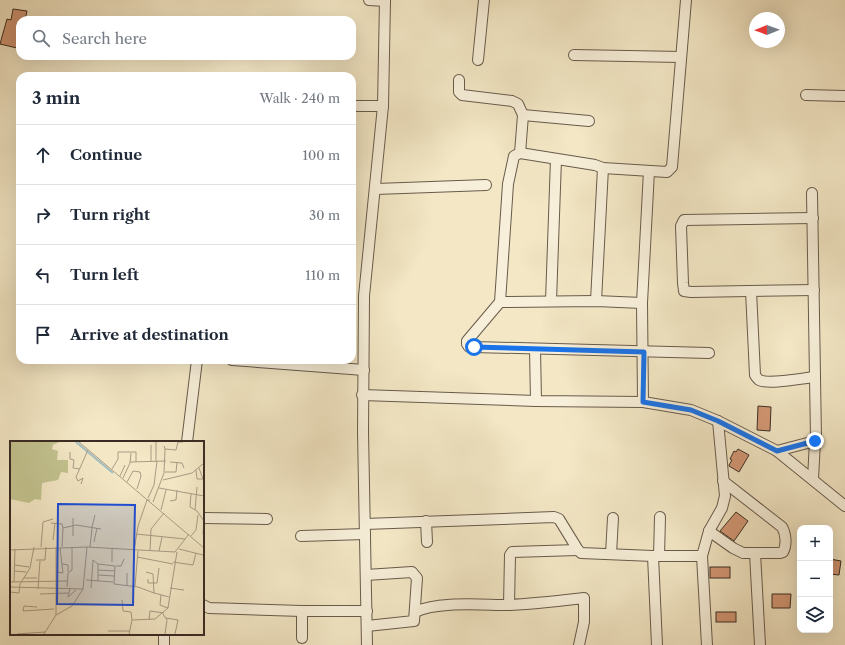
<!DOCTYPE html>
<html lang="en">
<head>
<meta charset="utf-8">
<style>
  body { margin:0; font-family:"Libre Caslon Text",serif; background:#f2f2f3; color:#1f2937 }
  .controls { position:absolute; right:12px; bottom:12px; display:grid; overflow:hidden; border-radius:8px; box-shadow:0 4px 16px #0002 }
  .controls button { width:36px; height:36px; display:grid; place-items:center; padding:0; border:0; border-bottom:1px solid #e0e1e3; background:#fff; color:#1f2937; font:20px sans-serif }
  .compass { position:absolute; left:749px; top:12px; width:36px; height:36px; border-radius:50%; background:#fff; box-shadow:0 4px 16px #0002; rotate:269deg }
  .stop { position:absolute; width:12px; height:12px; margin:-9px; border:3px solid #1a73e8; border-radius:50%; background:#fff }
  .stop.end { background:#1a73e8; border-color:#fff; box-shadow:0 1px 4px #0008 }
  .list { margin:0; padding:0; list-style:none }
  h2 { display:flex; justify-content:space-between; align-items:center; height:52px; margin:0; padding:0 16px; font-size:17px }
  h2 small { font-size:13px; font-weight:400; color:#747a83 }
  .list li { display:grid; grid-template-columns:26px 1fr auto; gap:12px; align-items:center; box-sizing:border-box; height:60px; padding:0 16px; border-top:1px solid #e0e1e3 }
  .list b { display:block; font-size:15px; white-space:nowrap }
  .list em { font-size:13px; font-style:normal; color:#747a83 }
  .icon { flex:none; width:22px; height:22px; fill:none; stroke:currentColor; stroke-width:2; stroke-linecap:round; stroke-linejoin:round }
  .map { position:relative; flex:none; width:845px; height:645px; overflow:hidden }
  .search { position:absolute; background:#fff; box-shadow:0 4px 16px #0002; left:16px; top:16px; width:340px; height:44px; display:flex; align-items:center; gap:10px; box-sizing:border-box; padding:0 14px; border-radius:12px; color:#747a83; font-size:15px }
  .panel { position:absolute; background:#fff; box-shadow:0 4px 16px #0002; left:16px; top:72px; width:340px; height:292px; border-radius:12px }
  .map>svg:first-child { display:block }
</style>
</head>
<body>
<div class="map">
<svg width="845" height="645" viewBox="0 0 845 645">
  <rect width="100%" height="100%" fill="#f3e7c5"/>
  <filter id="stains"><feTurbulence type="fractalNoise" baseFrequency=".005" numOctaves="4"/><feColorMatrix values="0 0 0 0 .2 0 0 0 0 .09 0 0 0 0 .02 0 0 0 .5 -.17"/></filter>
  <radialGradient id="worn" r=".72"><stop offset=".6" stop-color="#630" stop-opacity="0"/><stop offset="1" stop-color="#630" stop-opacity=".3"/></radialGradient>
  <g fill="#d39774" stroke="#3a2c24">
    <path d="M 13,9 L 27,11 L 25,20 L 20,20 L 20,43 L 18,42 L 17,48 L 0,44 L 7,19 L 11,20 Z"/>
    <path d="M 758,406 L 771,407 L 770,431 L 757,430 Z"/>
    <path d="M 738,449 L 749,455 L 739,472 L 729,466 L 729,465 L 732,460 L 730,459 L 734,451 L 736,452 Z"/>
    <path d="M 736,512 L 748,521 L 734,541 L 720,531 Z"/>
    <path d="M 830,559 L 841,561 L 839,575 L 830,574 Z"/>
    <rect x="710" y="567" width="20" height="11"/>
    <path d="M 772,594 L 791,594 L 790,608 L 772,608 Z"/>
    <rect x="716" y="612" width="20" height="10"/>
  </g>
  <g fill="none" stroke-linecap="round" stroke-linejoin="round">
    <g stroke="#685b4c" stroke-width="12">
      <g id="minor">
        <path d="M 369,0 L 385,1"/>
        <path d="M 686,0 L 672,167 L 667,172 L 603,168 L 595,165 L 520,153 L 514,156 L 508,184 L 500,302 L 467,341 L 467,344 L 469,347 L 474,347 L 709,353"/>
        <path d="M 574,55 L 681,57"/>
        <path d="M 478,60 L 484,0"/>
        <path d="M 459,80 L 459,92 L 462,95 L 512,101 L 518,104 L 523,115 L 520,153"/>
        <path d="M 806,95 L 845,96"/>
        <path d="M 352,106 L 383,106"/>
        <path d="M 523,115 L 589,121"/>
        <path d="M 376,189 L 486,185"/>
        <path d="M 812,193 L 816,438 L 815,441 L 813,479"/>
        <path d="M 813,218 L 684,220 L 681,226 L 683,283 L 684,291 L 691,292 L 814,290"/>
        <path d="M 751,291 L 755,375 C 756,377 757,378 759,380 C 769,385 803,378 815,377"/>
        <path d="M 551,301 L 556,159"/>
        <path d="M 596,301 L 603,168"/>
        <path d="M 500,302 L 596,301 L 642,303"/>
        <path d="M 535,349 L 536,401"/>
        <path d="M 232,360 L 364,370"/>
        <path d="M 362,395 L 536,401 L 643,402 L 691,410 L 718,421 L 777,451 L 845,506"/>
        <path d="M 643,402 L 642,303 L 649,171"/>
        <path d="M 187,442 L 197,360"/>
        <path d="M 777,451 L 815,441"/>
        <path d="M 203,518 L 267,519"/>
        <path d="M 426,521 L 427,542"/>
        <path d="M 365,524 L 554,517 L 559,519 L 578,550 L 581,553 L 653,556 L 702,556"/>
        <path d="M 709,531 L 733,548 L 743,553 L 780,553 L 783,552 C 787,545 786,534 782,527 L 723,481"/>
        <path d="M 301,536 L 365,534"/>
        <path d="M 755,553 L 760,645"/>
        <path d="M 611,554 L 613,518"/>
        <path d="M 653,556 L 657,645"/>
        <path d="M 659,556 L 660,517"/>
        <path d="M 366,575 L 412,572 L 417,578 L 414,621 L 367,626"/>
        <path d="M 203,605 L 209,608 L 302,611 L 367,611"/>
        <path d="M 509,605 L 510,555 L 512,552 L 578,550"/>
        <path d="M 302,611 L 302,638"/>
        <path d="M 415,612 C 438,601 482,605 507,605 C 533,604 558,601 584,598 L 584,622 L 579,645"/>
        <path d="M 164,645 L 164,634"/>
        <path d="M 367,645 L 363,432 L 364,296 L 383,106 L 385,0"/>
        <path d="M 707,645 L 702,556 L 709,531 L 722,508 L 725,496 L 718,421"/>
      </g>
    </g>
    <use href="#minor" stroke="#f7efd9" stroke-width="10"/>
  </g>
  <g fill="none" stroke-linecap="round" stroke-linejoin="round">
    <path stroke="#1a73e8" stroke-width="5" d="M 474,347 L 644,352 L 643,402 L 691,410 L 718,421 L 777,451 L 815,441"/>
  </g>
  <g transform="translate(10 441)">
    <rect width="194" height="194" fill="#f3e7c5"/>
    <path d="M 0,1 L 49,1 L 43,4 L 42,8 L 48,10 L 47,19 L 58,19 L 58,32 L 51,31 L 48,39 L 32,42 L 31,59 L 25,58 L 19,62 L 0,58 Z" fill="#c3c390"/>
    <path fill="none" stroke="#a1bdc0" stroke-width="2" d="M 66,1 L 103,32"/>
    <path fill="none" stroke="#a99c85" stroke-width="1" d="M 69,1 L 194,107M 146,1 L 146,20M 154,5 L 155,8 L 166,9 L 168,1 L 173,1M 60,11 L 60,18 L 64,19 L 63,27 L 70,28M 120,21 L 156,20M 141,21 L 141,4M 160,21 L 172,22 L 174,27M 102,28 L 108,18 L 108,11 L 126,11 L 126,21M 186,29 L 187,38 L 193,38 L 189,27M 155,31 L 166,31 L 167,21M 110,35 L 115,24M 113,37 L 120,22 L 121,12M 153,39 L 182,32 L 194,22M 117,41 L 123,30 L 130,31 L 131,35 L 127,48M 71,43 L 73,37 L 68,40 L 66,36 L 78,9M 149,47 L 194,55M 181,53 L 180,66 L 187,70 L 194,80M 138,57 L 144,44 L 147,20M 160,60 L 166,59 L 167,49M 143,61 L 154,32 L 155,8M 151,69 L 156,49M 185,69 L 187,46M 41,82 L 52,83 L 53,87M 82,86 L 85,74M 126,93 L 175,98M 193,93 L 194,80M 63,95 L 63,77M 181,95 L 186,89 L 188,74M 43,99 L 45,82M 84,101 L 87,87M 31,106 L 33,81 L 43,78M 52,106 L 53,87 L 66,84 L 91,88M 80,106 L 82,87M 102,108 L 102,121M 169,108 L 193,114M 0,109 L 77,106 L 165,111 L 179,93M 124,110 L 128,85 L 137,59 L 140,59M 140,110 L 141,88 L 154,72M 149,110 L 152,96M 127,116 L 163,123M 26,119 L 35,119 L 36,106M 163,121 L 183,124 L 186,112M 52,123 L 58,124 L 58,131M 5,124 L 19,126M 106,125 L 111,125 L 114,118M 88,129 L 105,130M 4,130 L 16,131M 46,131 L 53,132 L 50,107M 136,131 L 143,133 L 144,152 L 159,156M 88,134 L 104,135M 14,137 L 27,137M 138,138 L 138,142 L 147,142 L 149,127M 76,139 L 103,141M 88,140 L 88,123M 0,141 L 57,140M 4,141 L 5,108M 117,145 L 117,132M 125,145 L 128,110M 0,146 L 73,148M 57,146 L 58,132 L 62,129 L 62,106M 60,147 L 58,156 L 66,149M 81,147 L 83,119 L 88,123 L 105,125 L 104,143 L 128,146 L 144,152M 160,147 L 174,149M 28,148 L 30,120M 0,151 L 9,152 L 10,143 L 20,127 L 24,106M 30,153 L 58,152M 151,154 L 150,164 L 158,167M 112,159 L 113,170 L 121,171 L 122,179M 27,166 L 14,165 L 13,170 L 44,168M 153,173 L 157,179 L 155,193M 46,174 L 46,106M 156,177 L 168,179 L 165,193M 139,179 L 140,170 L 154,172M 98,190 L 120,190M 7,193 L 35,191M 34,193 L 46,174 L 62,165 L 73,148 L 77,106M 119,193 L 122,179 L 145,178 L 158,167 L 167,111"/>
    <path fill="#1d4ed8" fill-opacity="0.15" stroke="#1d4ed8" stroke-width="2" d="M 48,63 L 125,64 L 123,164 L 47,163 Z"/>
    <rect width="194" height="194" fill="none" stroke="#3a2c24" stroke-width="2"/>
  </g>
  <rect width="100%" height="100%" filter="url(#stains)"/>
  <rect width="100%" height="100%" fill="url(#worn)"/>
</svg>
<div class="controls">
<button>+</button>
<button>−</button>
<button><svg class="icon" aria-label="layers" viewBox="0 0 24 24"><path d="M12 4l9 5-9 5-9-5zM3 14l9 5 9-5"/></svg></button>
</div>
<svg class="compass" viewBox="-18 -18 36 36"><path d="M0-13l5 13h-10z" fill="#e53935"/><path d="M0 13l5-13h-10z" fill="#747a83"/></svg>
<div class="stop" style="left:474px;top:347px"></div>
<div class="stop end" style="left:815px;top:441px"></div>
<div class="search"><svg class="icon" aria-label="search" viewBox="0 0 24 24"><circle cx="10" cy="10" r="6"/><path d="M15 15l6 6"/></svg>Search here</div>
<section class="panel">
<h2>3 min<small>Walk · 240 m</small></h2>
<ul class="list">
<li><svg class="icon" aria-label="ahead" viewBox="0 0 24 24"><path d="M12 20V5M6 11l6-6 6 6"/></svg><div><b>Continue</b></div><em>100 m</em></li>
<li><svg class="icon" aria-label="right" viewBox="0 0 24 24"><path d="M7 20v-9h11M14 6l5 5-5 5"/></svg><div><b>Turn right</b></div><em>30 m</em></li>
<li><svg class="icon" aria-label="left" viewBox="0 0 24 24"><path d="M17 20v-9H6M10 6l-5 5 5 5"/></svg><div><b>Turn left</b></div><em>110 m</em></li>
<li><svg class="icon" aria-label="arrive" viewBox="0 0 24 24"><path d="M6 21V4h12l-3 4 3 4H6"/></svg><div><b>Arrive at destination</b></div></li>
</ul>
</section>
</div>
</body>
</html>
